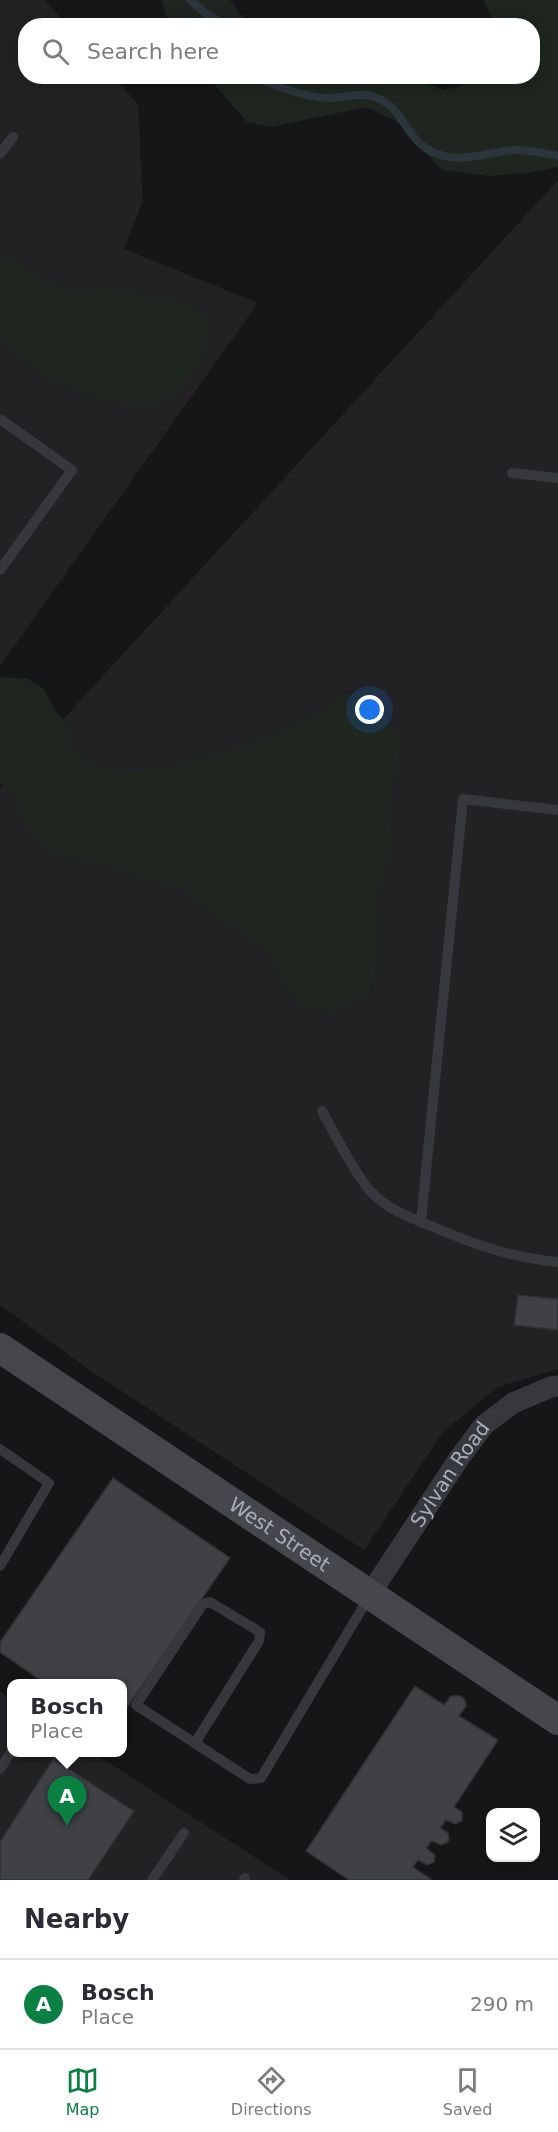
<!DOCTYPE html>
<html lang="en">
<head>
<meta charset="utf-8">
<style>
  body { margin:0; font-family:"DejaVu Sans",sans-serif; background:#f2f2f3; color:#2b2b33 }
  .controls { position:absolute; right:18px; bottom:18px; display:grid; overflow:hidden; border-radius:12px; box-shadow:0 3px 15px #0003 }
  .controls button { width:54px; height:54px; display:grid; place-items:center; padding:0; border:0; border-bottom:2px solid #e1e1e2; background:#fff; color:#2b2b33; font:30px sans-serif }
  .you { position:absolute; left:370px; top:710px; width:21px; height:21px; margin:-15px; border:4px solid #fff; border-radius:50%; background:#1a73e8; box-shadow:0 0 0 9px #1a73e833 }
  .badge { display:grid; place-items:center; width:39px; height:39px; border-radius:50%; background:#0b8043; color:#fff; font-size:20px; font-weight:700 }
  .pin { position:absolute; translate:-50% -50px; filter:drop-shadow(0 2px 3px #0008) }
  .pin::after { content:''; position:absolute; top:32px; width:21px; height:18px; background:inherit; clip-path:polygon(0 0,100% 0,50% 100%) }
  .popup { position:absolute; left:7px; top:1679px; width:120px; height:78px; box-sizing:border-box; display:grid; place-content:center; border-radius:12px; background:#fff; filter:drop-shadow(0 2px 4px #0005); font-size:20px; white-space:nowrap; color:#7c7c81 }
  .popup b { font-size:22px; color:#2b2b33 }
  .popup::after { content:''; position:absolute; left:50%; top:100%; margin-left:-12px; border:12px solid transparent; border-top-color:#fff }
  .list { margin:0; padding:0; list-style:none }
  h2 { display:flex; justify-content:space-between; align-items:center; height:78px; margin:0; padding:0 24px; font-size:26px }
  h2 small { font-size:20px; font-weight:400; color:#7c7c81 }
  .list li { display:grid; grid-template-columns:39px 1fr auto; gap:18px; align-items:center; box-sizing:border-box; height:90px; padding:0 24px; border-top:2px solid #e1e1e2 }
  .list b { display:block; font-size:22px; white-space:nowrap }
  .list p { margin:0; font-size:20px; white-space:nowrap; color:#7c7c81 }
  .list em { font-size:20px; font-style:normal; color:#7c7c81 }
  .icon { flex:none; width:33px; height:33px; fill:none; stroke:currentColor; stroke-width:2; stroke-linecap:round; stroke-linejoin:round }
  .map { position:relative; flex:none; width:558px; height:1880px; overflow:hidden }
  .search { position:absolute; background:#fff; box-shadow:0 3px 15px #0003; left:18px; right:18px; top:18px; height:66px; display:flex; align-items:center; gap:15px; box-sizing:border-box; padding:0 21px; border-radius:24px; color:#7c7c81; font-size:22px }
  .sheet { height:168px; background:#fff }
  nav { display:flex; justify-content:space-around; align-items:center; box-sizing:border-box; height:84px; border-top:2px solid #e1e1e2; background:#fff; font-size:16px; color:#7c7c81 }
  nav a { display:grid; justify-items:center; gap:3px }
  nav .on { color:#0b8043 }
  .map>svg:first-child { display:block }
</style>
</head>
<body>
<div class="map">
<svg width="558" height="1880" viewBox="0 0 558 1880">
  <rect width="100%" height="100%" fill="#161618"/>
  <g fill="#222225">
    <path d="M 0,0 L 45,0 L 67,25 L 26,26 L 26,76 L 113,77 L 138,104 L 143,201 L 124,249 L 258,303 L 0,666 Z"/>
    <path d="M 558,180 L 558,1369 L 498,1387 L 443,1432 L 364,1550 L 91,1371 L 0,1305 L 0,788 Z"/>
    <path d="M 0,1691 L 11,1699 L 11,1752 L 94,1753 L 290,1880 L 0,1880 Z"/>
  </g>
  <g fill="#1e261f">
    <path d="M 162,0 L 230,0 L 249,25 L 169,25 Z"/>
    <path d="M 484,0 L 558,0 L 558,167 L 527,173 L 489,176 L 442,170 L 398,122 L 366,107 L 272,127 L 247,122 L 208,77 L 399,77 L 418,81 L 444,90 L 466,84 L 475,77 L 532,76 L 532,26 L 494,25 Z"/>
    <path d="M 0,252 L 41,279 L 72,292 L 112,288 L 181,303 L 206,315 L 208,333 L 199,366 L 175,394 L 157,406 L 109,401 L 42,375 L 0,341 Z"/>
    <path d="M 0,677 L 28,679 L 43,688 L 56,712 L 70,727 L 67,744 L 78,756 L 99,766 L 131,773 L 171,766 L 240,748 L 284,730 L 319,714 L 339,695 L 367,693 L 384,707 L 385,708 L 383,710 L 386,719 L 397,731 L 401,745 L 392,785 L 390,819 L 393,845 L 376,892 L 378,957 L 370,993 L 331,1012 L 301,1005 L 284,986 L 276,959 L 175,886 L 109,866 L 49,852 L 33,836 L 20,814 L 12,789 L 0,783 Z"/>
  </g>
  <g fill="none" stroke-linecap="round" stroke-linejoin="round">
    <g stroke="#2c353c" stroke-width="8">
      <path d="M 190,0 L 205,13 L 226,26"/>
      <path d="M 258,76 C 268,86 313,98 327,98 C 345,99 359,90 377,98 C 409,110 404,150 449,157 C 469,160 492,152 512,150 C 527,149 544,153 558,156"/>
    </g>
  </g>
  <g fill="#404145" stroke="#303034" stroke-width="1.5">
    <path d="M 518,1295 L 558,1299 L 558,1330 L 514,1325 Z"/>
    <path d="M 113,1478 L 230,1558 L 122,1715 L 122,1684 L 46,1684 L 0,1652 L 0,1642 Z"/>
    <path d="M 415,1686 L 444,1705 L 451,1696 L 461,1696 L 465,1700 L 466,1706 L 459,1716 L 498,1740 L 454,1807 L 462,1812 L 462,1821 L 455,1824 L 446,1820 L 440,1828 L 448,1833 L 449,1838 L 448,1842 L 441,1845 L 432,1841 L 426,1848 L 435,1855 L 434,1862 L 427,1865 L 418,1860 L 413,1867 L 432,1880 L 349,1880 L 306,1851 Z"/>
    <path d="M 53,1759 L 134,1811 L 88,1880 L 0,1880 L 0,1842 Z"/>
  </g>
  <g fill="none" stroke-linecap="round" stroke-linejoin="round">
    <g stroke="#37383d" stroke-width="10">
      <path d="M 0,154 L 13,137"/>
      <path d="M 0,419 L 72,470 L 0,570"/>
      <path d="M 512,473 L 558,478"/>
      <path d="M 322,1111 C 336,1136 349,1163 366,1186 C 382,1207 407,1216 431,1226 C 476,1245 509,1257 558,1262"/>
      <path d="M 421,1222 L 463,799 L 558,810"/>
      <path d="M 0,1449 L 49,1483 L 0,1566"/>
      <path d="M 195,1743 L 259,1641 L 260,1632 L 210,1602 L 203,1604 L 136,1705 L 250,1779 L 261,1778 L 369,1597"/>
      <path d="M 0,1769 L 11,1752"/>
      <path d="M 152,1880 L 184,1833"/>
      <path d="M 244,1880 L 245,1878"/>
    </g>
    <path stroke="#37383d" stroke-width="21" id="s1" d="M 370,1594 L 460,1457 L 484,1425 L 513,1403 L 551,1387 L 558,1386"/>
    <path stroke="#45474d" stroke-width="30" id="s2" d="M 0,1348 L 558,1720"/>
  </g>
  <g text-anchor="middle" dominant-baseline="central" stroke-width="4.5" stroke-linejoin="round" paint-order="stroke">
    <g font-size="20" fill="#a8adb8" stroke="#111113">
      <text stroke="none"><textPath href="#s1" startOffset="144">Sylvan Road</textPath></text>
      <text stroke="none"><textPath href="#s2" startOffset="336">West Street</textPath></text>
    </g>
  </g>
</svg>
<div class="controls">
<button><svg class="icon" aria-label="layers" viewBox="0 0 24 24"><path d="M12 4l9 5-9 5-9-5zM3 14l9 5 9-5"/></svg></button>
</div>
<div class="you"></div>
<div class="pin badge" style="left:67px;top:1826px">A</div>
<div class="popup"><b>Bosch</b>Place</div>
<div class="search"><svg class="icon" aria-label="search" viewBox="0 0 24 24"><circle cx="10" cy="10" r="6"/><path d="M15 15l6 6"/></svg>Search here</div>
</div>
<section class="sheet">
<h2>Nearby<small></small></h2>
<ul class="list">
<li><span class="badge">A</span><div><b>Bosch</b><p>Place</p></div><em>290 m</em></li>
</ul>
</section>
<nav>
<a class="on"><svg class="icon" aria-label="map" viewBox="0 0 24 24"><path d="M3 6l6-2 6 2 6-2v14l-6 2-6-2-6 2zM9 4v14M15 6v14"/></svg>Map</a>
<a><svg class="icon" aria-label="directions" viewBox="0 0 24 24"><path d="M12 3l9 9-9 9-9-9zM9 14v-3h6M13 9l2 2-2 2"/></svg>Directions</a>
<a><svg class="icon" aria-label="saved" viewBox="0 0 24 24"><path d="M7 4h10v16l-5-4-5 4z"/></svg>Saved</a>
</nav>
</body>
</html>
